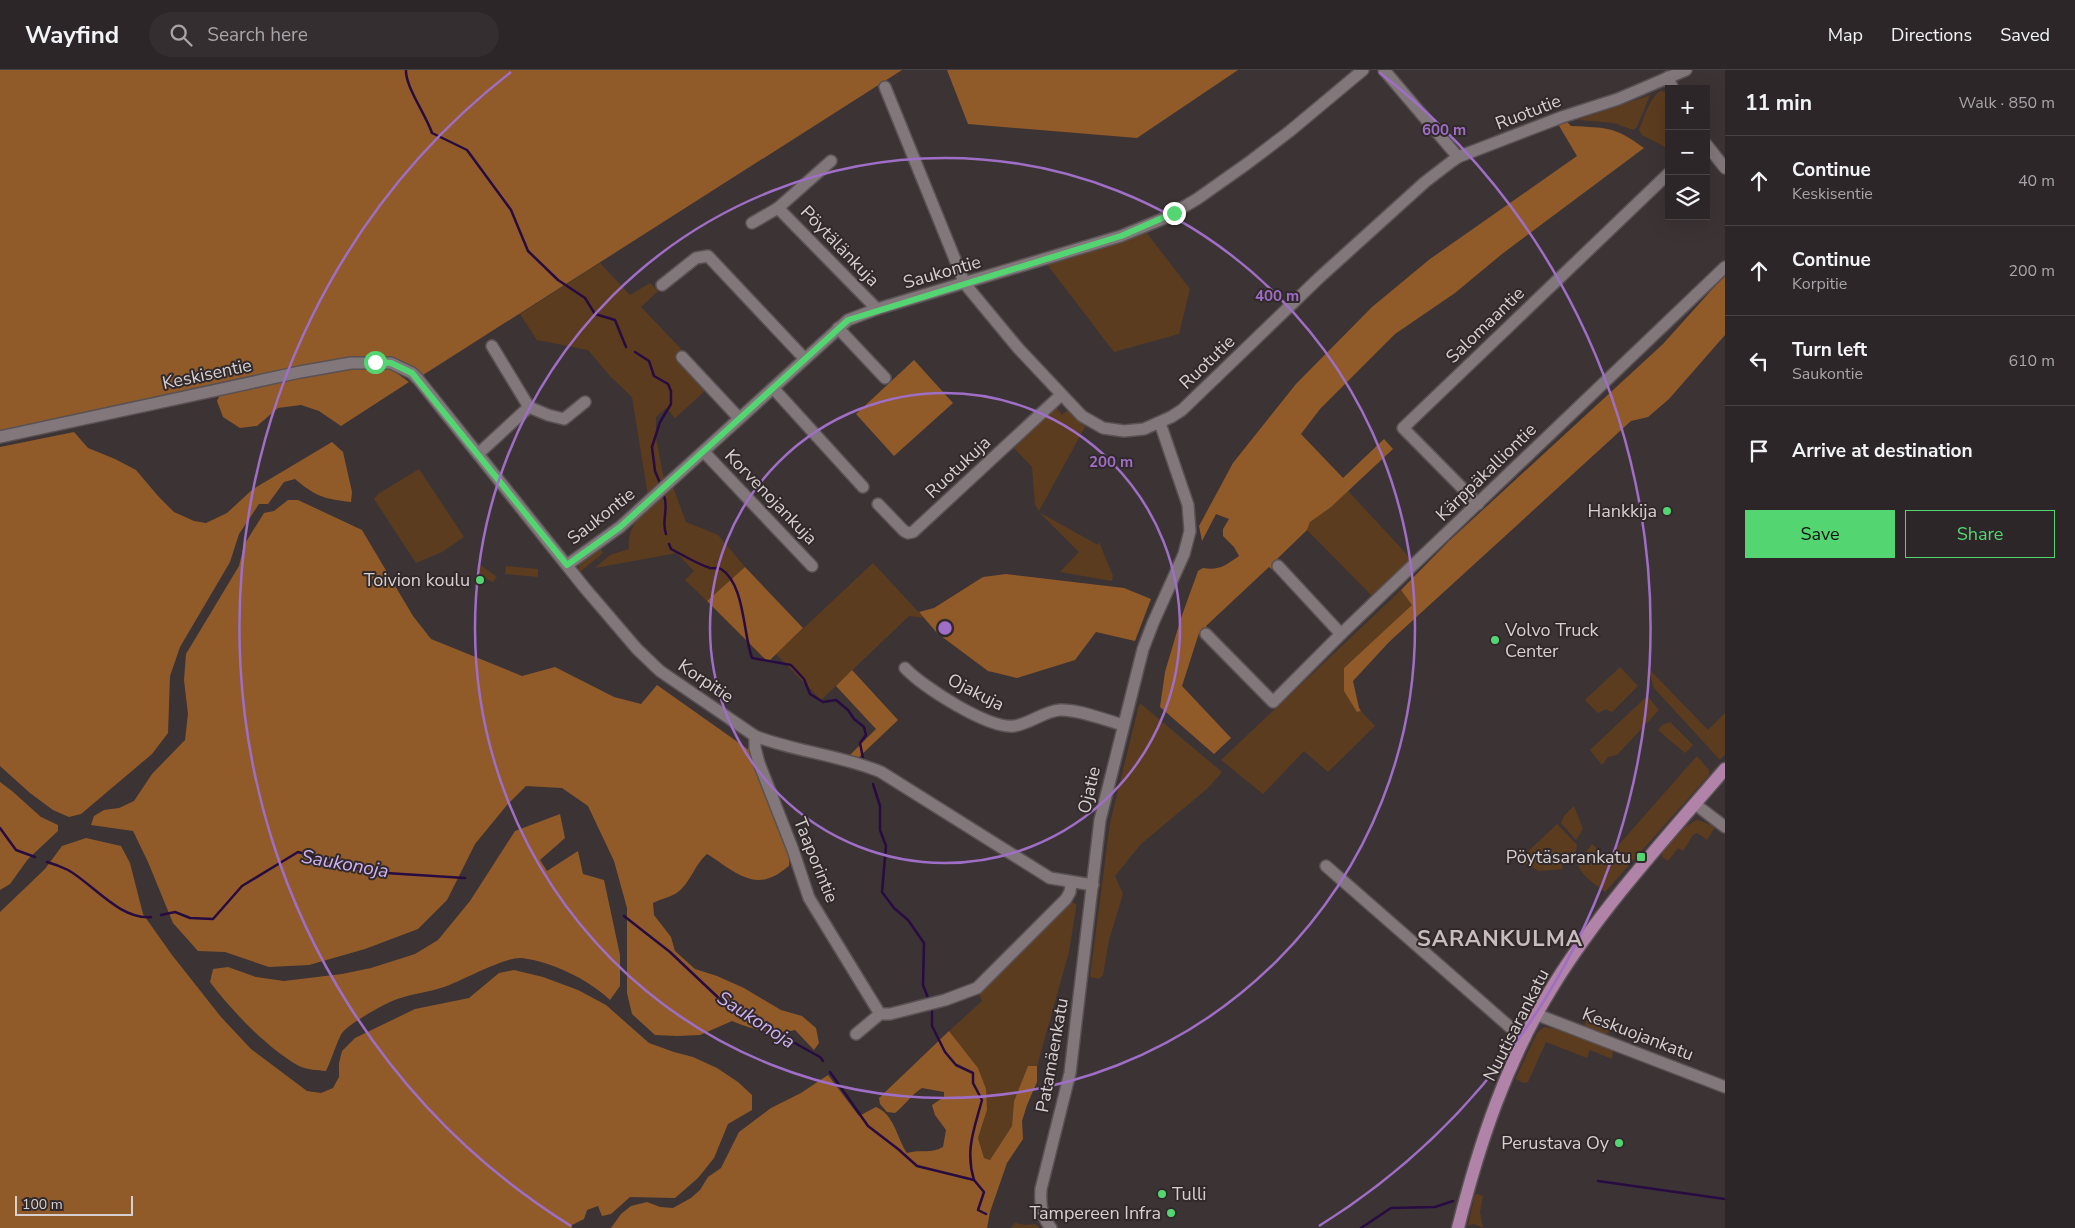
<!DOCTYPE html>
<html lang="en">
<head>
<meta charset="utf-8">
<style>
  body { margin:0; font-family:"Nunito Sans",sans-serif; background:#352e30; color:#f1f3f6 }
  .controls { position:absolute; right:15px; top:15px; display:grid; overflow:hidden; border-radius:0px; box-shadow:0 5px 20px #0002 }
  .controls button { width:45px; height:45px; display:grid; place-items:center; padding:0; border:0; border-bottom:1px solid #484345; background:#2d2628; color:#f1f3f6; font:25px sans-serif }
  .scale { position:absolute; left:15px; bottom:12px; width:118px; box-sizing:border-box; padding-left:5px; border:2px solid #d6d0d1; border-top:0; font-size:14px; line-height:18px; white-space:nowrap; color:#d6d0d1; -webkit-text-stroke:4px #32292b; paint-order:stroke }
  .stop { position:absolute; width:15px; height:15px; margin:-11px; border:4px solid #53d672; border-radius:50%; background:#fff }
  .stop.end { background:#53d672; border-color:#fff; box-shadow:0 1px 5px #0008 }
  .list { margin:0; padding:0; list-style:none }
  h2 { display:flex; justify-content:space-between; align-items:center; height:65px; margin:0; padding:0 20px; font-size:21px }
  h2 small { font-size:16px; font-weight:400; color:#a7a5a8 }
  .list li { display:grid; grid-template-columns:32px 1fr auto; gap:15px; align-items:center; box-sizing:border-box; height:90px; padding:0 20px; border-top:1px solid #484345 }
  .list b { display:block; font-size:19px; white-space:nowrap }
  .list p { margin:0; font-size:16px; white-space:nowrap; color:#a7a5a8 }
  .list em { font-size:16px; font-style:normal; color:#a7a5a8 }
  .actions { display:flex; gap:10px; padding:15px 20px }
  .actions a { flex:1; padding:11px 0; border:1px solid #53d672; border-radius:0px; text-align:center; font-size:18px; color:#53d672 }
  .actions .main { background:#53d672; color:#111 }
  .icon { flex:none; width:28px; height:28px; fill:none; stroke:currentColor; stroke-width:2; stroke-linecap:round; stroke-linejoin:round }
  .map { position:relative; flex:none; width:1725px; height:1158px; overflow:hidden }
  header { display:flex; align-items:center; gap:30px; box-sizing:border-box; height:70px; padding:0 25px; background:#2d2628; border-bottom:1px solid #484345 }
  header strong { font-size:24px }
  nav { display:flex; gap:28px; margin-inline-start:auto; font-size:18px }
  .search { width:350px; height:45px; background:#352e30; display:flex; align-items:center; gap:12px; box-sizing:border-box; padding:0 18px; border-radius:28px; color:#a7a5a8; font-size:19px }
  main { display:flex }
  aside { flex:1; background:#2d2628 }
  .map>svg:first-child { display:block }
</style>
</head>
<body>
<header>
<strong>Wayfind</strong>
<div class="search"><svg class="icon" aria-label="search" viewBox="0 0 24 24"><circle cx="10" cy="10" r="6"/><path d="M15 15l6 6"/></svg>Search here</div>
<nav><a>Map</a><a>Directions</a><a>Saved</a></nav>
</header>
<main>
<div class="map">
<svg width="1725" height="1158" viewBox="0 0 1725 1158">
  <rect width="100%" height="100%" fill="#3c3335"/>
  <g fill="#5c3c1f">
    <path d="M 1660,21 L 1665,22 L 1669,27 L 1669,79 L 1642,65 L 1639,60 C 1645,46 1648,31 1660,21 Z"/>
    <path d="M 1650,25 L 1637,57 L 1633,60 L 1614,53 L 1578,50 Z"/>
    <path d="M 1146,162 L 1190,219 L 1179,264 L 1114,282 L 1046,193 Z"/>
    <path d="M 600,193 L 630,225 L 650,213 L 658,221 L 641,237 L 684,282 L 706,320 L 675,348 L 666,338 L 656,347 L 656,369 L 664,409 L 648,426 L 632,327 L 610,306 L 588,280 L 537,270 L 520,244 Z"/>
    <path d="M 1056,337 L 1062,345 L 1068,340 L 1085,357 L 1039,441 L 1035,435 L 1032,397 L 1013,377 Z"/>
    <path d="M 419,399 L 464,467 L 442,482 L 416,493 L 374,429 L 378,424 Z"/>
    <path d="M 673,417 L 686,452 L 718,465 L 745,497 L 707,531 L 685,510 L 694,501 L 677,483 L 595,498 L 610,485 L 629,479 C 625,450 655,433 673,417 Z"/>
    <path d="M 1348,421 L 1414,492 L 1373,527 L 1307,460 L 1310,452 Z"/>
    <path d="M 1039,442 L 1098,475 L 1099,472 L 1113,506 L 1112,511 L 1060,502 L 1079,482 Z"/>
    <path d="M 601,479 L 603,483 L 580,502 C 575,488 590,485 601,479 Z"/>
    <path d="M 873,493 L 924,548 L 909,546 L 821,630 L 776,584 Z"/>
    <path d="M 479,494 L 497,507 L 493,512 C 485,509 479,505 477,496 Z"/>
    <path d="M 506,496 L 538,499 L 538,507 L 505,504 Z"/>
    <path d="M 1401,520 L 1413,535 L 1344,598 L 1357,642 L 1361,641 L 1375,656 L 1328,702 L 1304,681 L 1263,724 L 1221,690 Z"/>
    <path d="M 1620,597 L 1638,616 L 1612,642 L 1606,639 L 1598,643 L 1585,630 Z"/>
    <path d="M 1648,598 L 1708,660 L 1725,643 L 1725,684 L 1720,690 L 1654,618 Z"/>
    <path d="M 1645,628 L 1649,628 L 1659,640 L 1617,685 L 1608,687 L 1602,695 L 1590,680 Z"/>
    <path d="M 1141,634 L 1222,702 L 1208,718 L 1141,774 L 1115,806 L 1123,824 L 1109,870 L 1103,905 L 1099,909 L 1090,907 L 1110,753 L 1139,635 Z"/>
    <path d="M 1670,652 L 1693,675 L 1685,683 L 1658,660 L 1662,655 Z"/>
    <path d="M 1697,686 L 1709,700 L 1709,705 L 1605,822 C 1596,814 1579,805 1578,793 L 1592,774 L 1608,787 Z"/>
    <path d="M 1574,736 L 1583,759 L 1576,770 L 1561,753 L 1564,746 Z"/>
    <path d="M 1696,750 L 1701,751 L 1715,757 L 1707,770 L 1697,763 L 1693,765 L 1683,781 L 1678,778 L 1668,791 L 1662,787 L 1663,782 L 1685,757 Z"/>
    <path d="M 1557,754 L 1577,775 C 1577,784 1568,790 1562,795 L 1563,799 L 1539,801 L 1519,790 Z"/>
    <path d="M 1069,831 L 1076,834 L 1076,838 L 1069,882 L 1037,996 L 1028,996 L 1014,1031 L 1012,1056 L 990,1090 L 984,1088 L 978,1068 L 987,1040 L 978,998 L 949,961 L 982,931 L 979,924 Z"/>
    <path d="M 1587,949 L 1608,958 L 1611,956 L 1611,961 L 1605,964 L 1584,956 Z"/>
    <path d="M 1544,957 L 1561,960 L 1613,980 L 1612,989 L 1590,980 L 1587,988 L 1546,972 L 1528,1012 L 1524,1013 L 1517,1010 L 1516,1008 L 1537,963 Z"/>
    <path d="M 1478,1124 L 1483,1126 L 1480,1142 L 1483,1158 L 1474,1154 L 1468,1155 L 1475,1125 Z"/>
    <path d="M 1015,1153 L 1026,1155 L 1035,1154 L 1040,1158 L 1011,1158 Z"/>
  </g>
  <g fill="#915b29">
    <path d="M 0,0 L 902,0 L 423,305 C 402,292 391,286 365,286 L 171,324 L 51,352 L 0,361 Z"/>
    <path d="M 947,0 L 1238,0 L 1137,68 L 968,54 Z"/>
    <path d="M 1567,52 L 1571,56 C 1607,58 1614,56 1644,78 L 1502,184 L 1455,223 L 1395,264 L 1320,339 L 1301,364 L 1343,408 L 1384,369 L 1393,379 L 1331,437 L 1310,452 L 1307,460 L 1276,490 L 1279,494 L 1273,500 L 1269,497 L 1206,556 L 1208,559 L 1202,566 L 1199,563 L 1182,616 L 1231,668 L 1214,684 L 1160,637 L 1165,602 L 1181,548 L 1198,501 L 1203,498 C 1219,501 1226,495 1239,486 L 1234,477 L 1223,466 L 1223,459 L 1229,449 L 1216,444 L 1202,471 L 1199,456 L 1233,393 L 1296,314 L 1372,237 L 1430,189 L 1577,86 L 1558,54 Z"/>
    <path d="M 1725,205 L 1725,265 L 1669,329 L 1648,347 L 1631,351 L 1389,572 L 1353,611 L 1359,638 L 1361,641 L 1357,642 L 1344,621 L 1344,598 L 1412,535 L 1401,520 L 1449,471 L 1663,274 Z"/>
    <path d="M 914,290 L 953,333 L 894,386 L 856,344 Z"/>
    <path d="M 366,296 L 391,299 L 409,312 L 341,356 L 319,341 L 301,335 L 278,338 L 257,356 L 240,358 L 223,347 L 217,331 L 221,323 L 320,303 Z"/>
    <path d="M 74,362 L 88,378 L 115,389 L 136,400 L 158,426 L 174,442 L 194,451 L 206,453 L 227,443 L 253,419 L 332,372 L 343,382 L 352,422 L 351,432 C 324,429 315,426 295,409 L 284,412 L 268,434 L 259,434 L 239,464 L 230,492 L 180,577 L 170,606 L 168,663 L 152,684 L 81,744 L 69,747 L 53,740 L 30,723 L 0,696 L 0,377 Z"/>
    <path d="M 288,430 L 298,430 L 362,460 L 413,546 L 431,569 L 522,606 L 555,597 L 614,627 L 641,634 L 657,615 L 749,680 L 789,783 L 789,796 C 783,800 778,805 772,807 C 748,818 726,795 707,784 C 694,795 690,815 675,824 C 668,828 660,829 653,833 L 654,845 L 671,867 L 675,881 L 695,899 L 717,906 L 744,918 L 781,940 L 802,946 L 816,958 L 819,973 L 814,980 L 795,960 C 772,965 753,960 732,951 L 700,965 L 677,966 L 655,965 L 632,944 L 627,923 L 627,838 L 614,791 L 588,736 L 562,718 L 526,716 L 507,735 L 475,774 L 447,830 L 418,859 L 365,879 L 309,895 L 269,897 L 225,882 L 198,881 L 173,853 L 148,792 L 133,761 L 91,755 L 94,746 L 104,740 L 119,738 L 134,731 L 152,704 L 185,670 L 188,644 L 184,610 L 186,584 L 239,496 L 244,475 L 264,443 L 274,441 Z"/>
    <path d="M 745,497 L 803,558 L 768,592 L 707,531 Z"/>
    <path d="M 1006,504 L 1124,518 L 1151,529 L 1135,571 L 1096,562 L 1075,590 L 1017,608 L 988,601 L 937,563 L 919,542 L 934,538 L 983,507 Z"/>
    <path d="M 852,600 L 898,650 L 858,688 L 849,686 L 876,659 L 836,616 Z"/>
    <path d="M 0,712 L 12,721 L 41,747 L 58,755 L 58,761 L 28,789 L 10,814 L 0,820 Z"/>
    <path d="M 560,744 L 565,768 L 540,790 L 547,801 L 578,781 L 583,804 L 604,810 L 620,885 L 620,916 L 610,930 C 588,909 552,892 522,888 C 506,886 462,911 444,917 C 427,923 407,924 390,932 C 379,937 349,954 342,963 C 337,971 331,991 326,1001 C 318,1000 307,1000 299,996 C 267,978 232,941 210,912 L 213,899 L 228,897 L 256,907 L 284,911 L 342,904 L 371,898 L 415,884 L 438,870 L 470,831 L 515,761 Z"/>
    <path d="M 86,768 L 121,776 L 130,793 L 143,844 L 172,885 L 221,947 L 251,979 L 307,1021 L 321,1023 L 333,1018 L 339,1007 L 339,993 L 342,981 L 355,968 L 415,939 L 469,928 L 499,903 L 514,900 L 543,907 L 578,920 L 606,935 L 649,973 L 674,982 L 693,987 L 717,998 L 738,1012 L 752,1025 L 752,1040 L 728,1054 L 714,1088 L 698,1108 L 675,1128 L 630,1127 L 611,1144 L 602,1146 L 598,1136 L 587,1140 L 584,1149 L 572,1155 L 572,1158 L 0,1158 L 0,842 L 45,799 L 62,776 Z"/>
    <path d="M 949,961 L 978,998 L 986,1019 L 987,1040 L 978,1068 L 984,1088 L 990,1090 L 1012,1056 L 1014,1031 L 1028,996 L 1037,996 L 1037,1012 L 1027,1035 L 1022,1051 L 1023,1069 L 1007,1093 L 990,1142 L 987,1158 L 611,1158 L 621,1144 L 631,1136 L 647,1132 L 660,1137 L 673,1138 L 691,1128 L 700,1120 L 708,1107 L 721,1098 L 739,1062 L 771,1038 L 801,1023 L 828,1005 L 859,1046 L 876,1037 C 895,1045 897,1069 907,1083 C 920,1079 932,1084 943,1077 L 946,1060 L 935,1045 L 932,1035 L 944,1027 L 944,1022 L 922,1018 C 911,1025 905,1035 895,1043 L 887,1042 L 880,1034 L 879,1028 Z"/>
  </g>
  <g fill="none" stroke-linecap="round" stroke-linejoin="round">
    <g stroke="#280c41" stroke-width="2.5">
      <path d="M 406,0 C 405,16 426,45 432,63 L 467,80 L 511,140 L 528,181 L 558,210 L 585,228 L 595,244 L 615,250 L 626,277"/>
      <path d="M 635,282 L 649,291 L 654,306 L 668,314 L 671,321 L 671,334 L 660,352 L 652,377 L 655,401 L 660,413"/>
      <path d="M 664,426 C 669,438 661,451 666,464"/>
      <path d="M 669,474 L 671,479 C 683,485 697,494 710,498 C 714,499 717,497 721,499 C 745,514 743,564 752,588 L 791,595 L 804,609 L 810,624 L 823,632 L 836,630 L 848,640 L 854,649 L 864,657 L 866,665 L 860,673 L 863,688"/>
      <path d="M 873,714 L 880,736 L 880,760 L 886,776 L 882,822 L 894,838 L 908,850 L 924,873 L 923,915 L 928,928"/>
      <path d="M 0,758 L 16,780 L 35,787"/>
      <path d="M 47,792 C 54,794 62,797 68,800 C 93,814 120,850 151,847"/>
      <path d="M 161,845 L 175,842 L 190,848 L 213,849 L 242,816 L 298,782 L 370,802 L 465,808"/>
      <path d="M 624,846 L 670,882 L 726,935 L 820,987 L 823,991"/>
      <path d="M 932,940 L 932,956 L 945,982 L 956,995 L 973,1003 L 973,1013 L 982,1030 C 974,1060 965,1080 974,1110"/>
      <path d="M 830,1002 L 868,1056 L 898,1079 L 917,1096 L 974,1110 L 984,1122 L 978,1140 L 986,1144"/>
      <path d="M 1598,1111 L 1725,1129"/>
      <path d="M 1361,1158 L 1391,1138 L 1435,1137 L 1453,1131"/>
    </g>
    <g stroke="#595153" stroke-width="14">
      <g id="minor">
        <path d="M 1384,0 L 1458,87"/>
        <path d="M 1668,7 L 1673,19"/>
        <path d="M 885,17 L 965,214 L 1018,278 L 1082,346 L 1103,358 L 1124,361 L 1144,359 L 1171,347 L 1182,340 L 1320,207 L 1425,112 L 1451,92 L 1458,87 L 1562,47 L 1618,29 L 1686,0"/>
        <path d="M 1706,74 L 1725,98"/>
        <path d="M 778,138 L 831,91"/>
        <path d="M 752,153 L 778,138 L 877,239"/>
        <path d="M 662,215 L 696,188 L 708,186 L 804,288"/>
        <path d="M 838,258 L 885,308"/>
        <path d="M 682,287 L 739,348"/>
        <path d="M 773,318 L 863,417"/>
        <path d="M 529,337 L 548,345 L 564,349 L 585,332"/>
        <path d="M 0,367 L 300,302 L 351,293 L 391,293 L 412,303 L 418,309 L 584,517 L 637,579 L 660,601 L 755,666 C 796,682 841,685 881,702 L 1050,808 L 1093,815"/>
        <path d="M 704,382 L 812,496"/>
        <path d="M 478,384 L 529,337 L 492,276"/>
        <path d="M 878,434 L 904,461 L 908,463 L 913,462 L 1061,325"/>
        <path d="M 1478,434 L 1403,358 L 1669,103"/>
        <path d="M 567,495 L 620,457 L 848,250 L 877,239 L 1121,166 L 1165,148 L 1197,129 L 1248,93 L 1290,61 L 1363,0"/>
        <path d="M 1278,496 L 1341,564"/>
        <path d="M 1206,564 L 1273,632 L 1341,564 L 1725,197"/>
        <path d="M 905,598 C 923,617 988,659 1014,656 C 1030,654 1044,641 1060,640 C 1078,639 1105,650 1123,655"/>
        <path d="M 755,666 L 755,678 L 759,693 L 793,780 L 809,828 L 880,944"/>
        <path d="M 1695,734 L 1725,757"/>
        <path d="M 1326,796 L 1519,965 L 1525,968"/>
        <path d="M 1538,945 L 1725,1017"/>
        <path d="M 856,964 L 880,944 L 890,944 L 945,930 L 977,918 L 1066,829 L 1070,822 L 1071,813"/>
        <path d="M 1051,1158 C 1041,1146 1040,1133 1041,1119 L 1070,1003 L 1100,750 L 1143,579 L 1153,553 L 1184,484 L 1190,461 L 1188,435 L 1160,353"/>
      </g>
    </g>
    <g stroke="#595153" stroke-width="15">
      <path id="major" d="M 1458,1158 C 1479,1074 1507,990 1553,916 C 1602,837 1665,769 1725,699"/>
    </g>
    <use href="#minor" stroke="#82777a" stroke-width="11"/>
    <use href="#major" stroke="#b283a8" stroke-width="12"/>
  </g>
  <g fill="none" stroke-linecap="round" stroke-linejoin="round">
    <path stroke="#53d672" stroke-width="6" d="M 375,292 L 391,293 L 412,303 L 567,495 L 620,457 L 848,250 L 1121,166 L 1174,143"/>
  </g>
  <g fill="none" stroke="#9f6ec6" stroke-width="2.5">
    <circle cx="945" cy="558" r="235"/>
    <circle cx="945" cy="558" r="470"/>
    <path d="M571 1156A705 705 0 0 1 511 2M1379 2A705 705 0 0 1 1319 1156"/>
  </g>
  <g fill="#53d672" stroke="#32292b" stroke-width="2">
    <circle cx="1667" cy="441" r="5"/>
    <circle cx="480" cy="510" r="5"/>
    <circle cx="1495" cy="570" r="5"/>
    <rect x="1636" y="782" width="10" height="10" rx="2.5"/>
    <circle cx="1619" cy="1073" r="5"/>
    <circle cx="1162" cy="1124" r="5"/>
    <circle cx="1171" cy="1143" r="5"/>
  </g>
  <g text-anchor="middle" dominant-baseline="central" stroke-width="4" stroke-linejoin="round" paint-order="stroke">
    <g font-size="18" fill="#d6d0d1" stroke="#32292b">
      <text transform="translate(1528 42) rotate(-21)">Ruotutie</text>
      <text transform="translate(840 176) rotate(46)">Pöytälänkuja</text>
      <text transform="translate(942 202) rotate(-16)">Saukontie</text>
      <text transform="translate(1485 255) rotate(-44)">Salomaantie</text>
      <text transform="translate(1207 292) rotate(-44)">Ruotutie</text>
      <text transform="translate(207 304) rotate(-12)">Keskisentie</text>
      <text transform="translate(958 397) rotate(-43)">Ruotukuja</text>
      <text transform="translate(1486 402) rotate(-44)">Kärppäkalliontie</text>
      <text transform="translate(771 427) rotate(46)">Korvenojankuja</text>
      <text transform="translate(601 446) rotate(-38)">Saukontie</text>
      <text transform="translate(706 611) rotate(34)">Korpitie</text>
      <text transform="translate(976 622) rotate(27)">Ojakuja</text>
      <text transform="translate(1089 720) rotate(-77)">Ojatie</text>
      <text transform="translate(816 790) rotate(68)">Taaporintie</text>
      <text transform="translate(1516 955) rotate(-63)">Nuutisarankatu</text>
      <text transform="translate(1638 964) rotate(21)">Keskuojankatu</text>
      <text transform="translate(1052 985) rotate(-80)">Patamäenkatu</text>
    </g>
    <g font-size="18" fill="#d6d0d1" stroke="#32292b" text-anchor="end">
      <text x="1657" y="441">Hankkija</text>
      <text x="470" y="510">Toivion koulu</text>
      <text x="1505" y="560" text-anchor="start">Volvo Truck<tspan x="1505" dy="21">Center</tspan></text>
      <text x="1631" y="787">Pöytäsarankatu</text>
      <text x="1609" y="1073">Perustava Oy</text>
      <text x="1172" y="1124" text-anchor="start">Tulli</text>
      <text x="1161" y="1143">Tampereen Infra</text>
    </g>
    <g font-size="19" font-style="italic" fill="#ceb1f6" stroke="#32292b">
      <text transform="translate(345 794) rotate(10)">Saukonoja</text>
      <text transform="translate(756 950) rotate(33)">Saukonoja</text>
    </g>
    <g font-size="22" font-weight="bold" letter-spacing="1" fill="#c8bcbe" stroke="#32292b">
      <text x="1500" y="869">SARANKULMA</text>
    </g>
  </g>
  <circle cx="945" cy="558" r="8" fill="#9f6ec6" stroke="#32292b" stroke-width="2.5"/>
  <g font-size="15" text-anchor="middle" font-weight="bold" fill="#9f6ec6" stroke="#32292b" stroke-width="4" stroke-linejoin="round" paint-order="stroke">
    <text x="1444" y="65">600 m</text>
    <text x="1277" y="231">400 m</text>
    <text x="1111" y="397">200 m</text>
  </g>
</svg>
<div class="controls">
<button>+</button>
<button>−</button>
<button><svg class="icon" aria-label="layers" viewBox="0 0 24 24"><path d="M12 4l9 5-9 5-9-5zM3 14l9 5 9-5"/></svg></button>
</div>
<div class="scale">100 m</div>
<div class="stop" style="left:375px;top:292px"></div>
<div class="stop end" style="left:1174px;top:143px"></div>
</div>
<aside>
<h2>11 min<small>Walk · 850 m</small></h2>
<ul class="list">
<li><svg class="icon" aria-label="ahead" viewBox="0 0 24 24"><path d="M12 20V5M6 11l6-6 6 6"/></svg><div><b>Continue</b><p>Keskisentie</p></div><em>40 m</em></li>
<li><svg class="icon" aria-label="ahead" viewBox="0 0 24 24"><path d="M12 20V5M6 11l6-6 6 6"/></svg><div><b>Continue</b><p>Korpitie</p></div><em>200 m</em></li>
<li><svg class="icon" aria-label="left" viewBox="0 0 24 24"><path d="M17 20v-9H6M10 6l-5 5 5 5"/></svg><div><b>Turn left</b><p>Saukontie</p></div><em>610 m</em></li>
<li><svg class="icon" aria-label="arrive" viewBox="0 0 24 24"><path d="M6 21V4h12l-3 4 3 4H6"/></svg><div><b>Arrive at destination</b></div></li>
</ul>
<div class="actions"><a class="main">Save</a><a>Share</a></div>
</aside>
</main>
</body>
</html>
